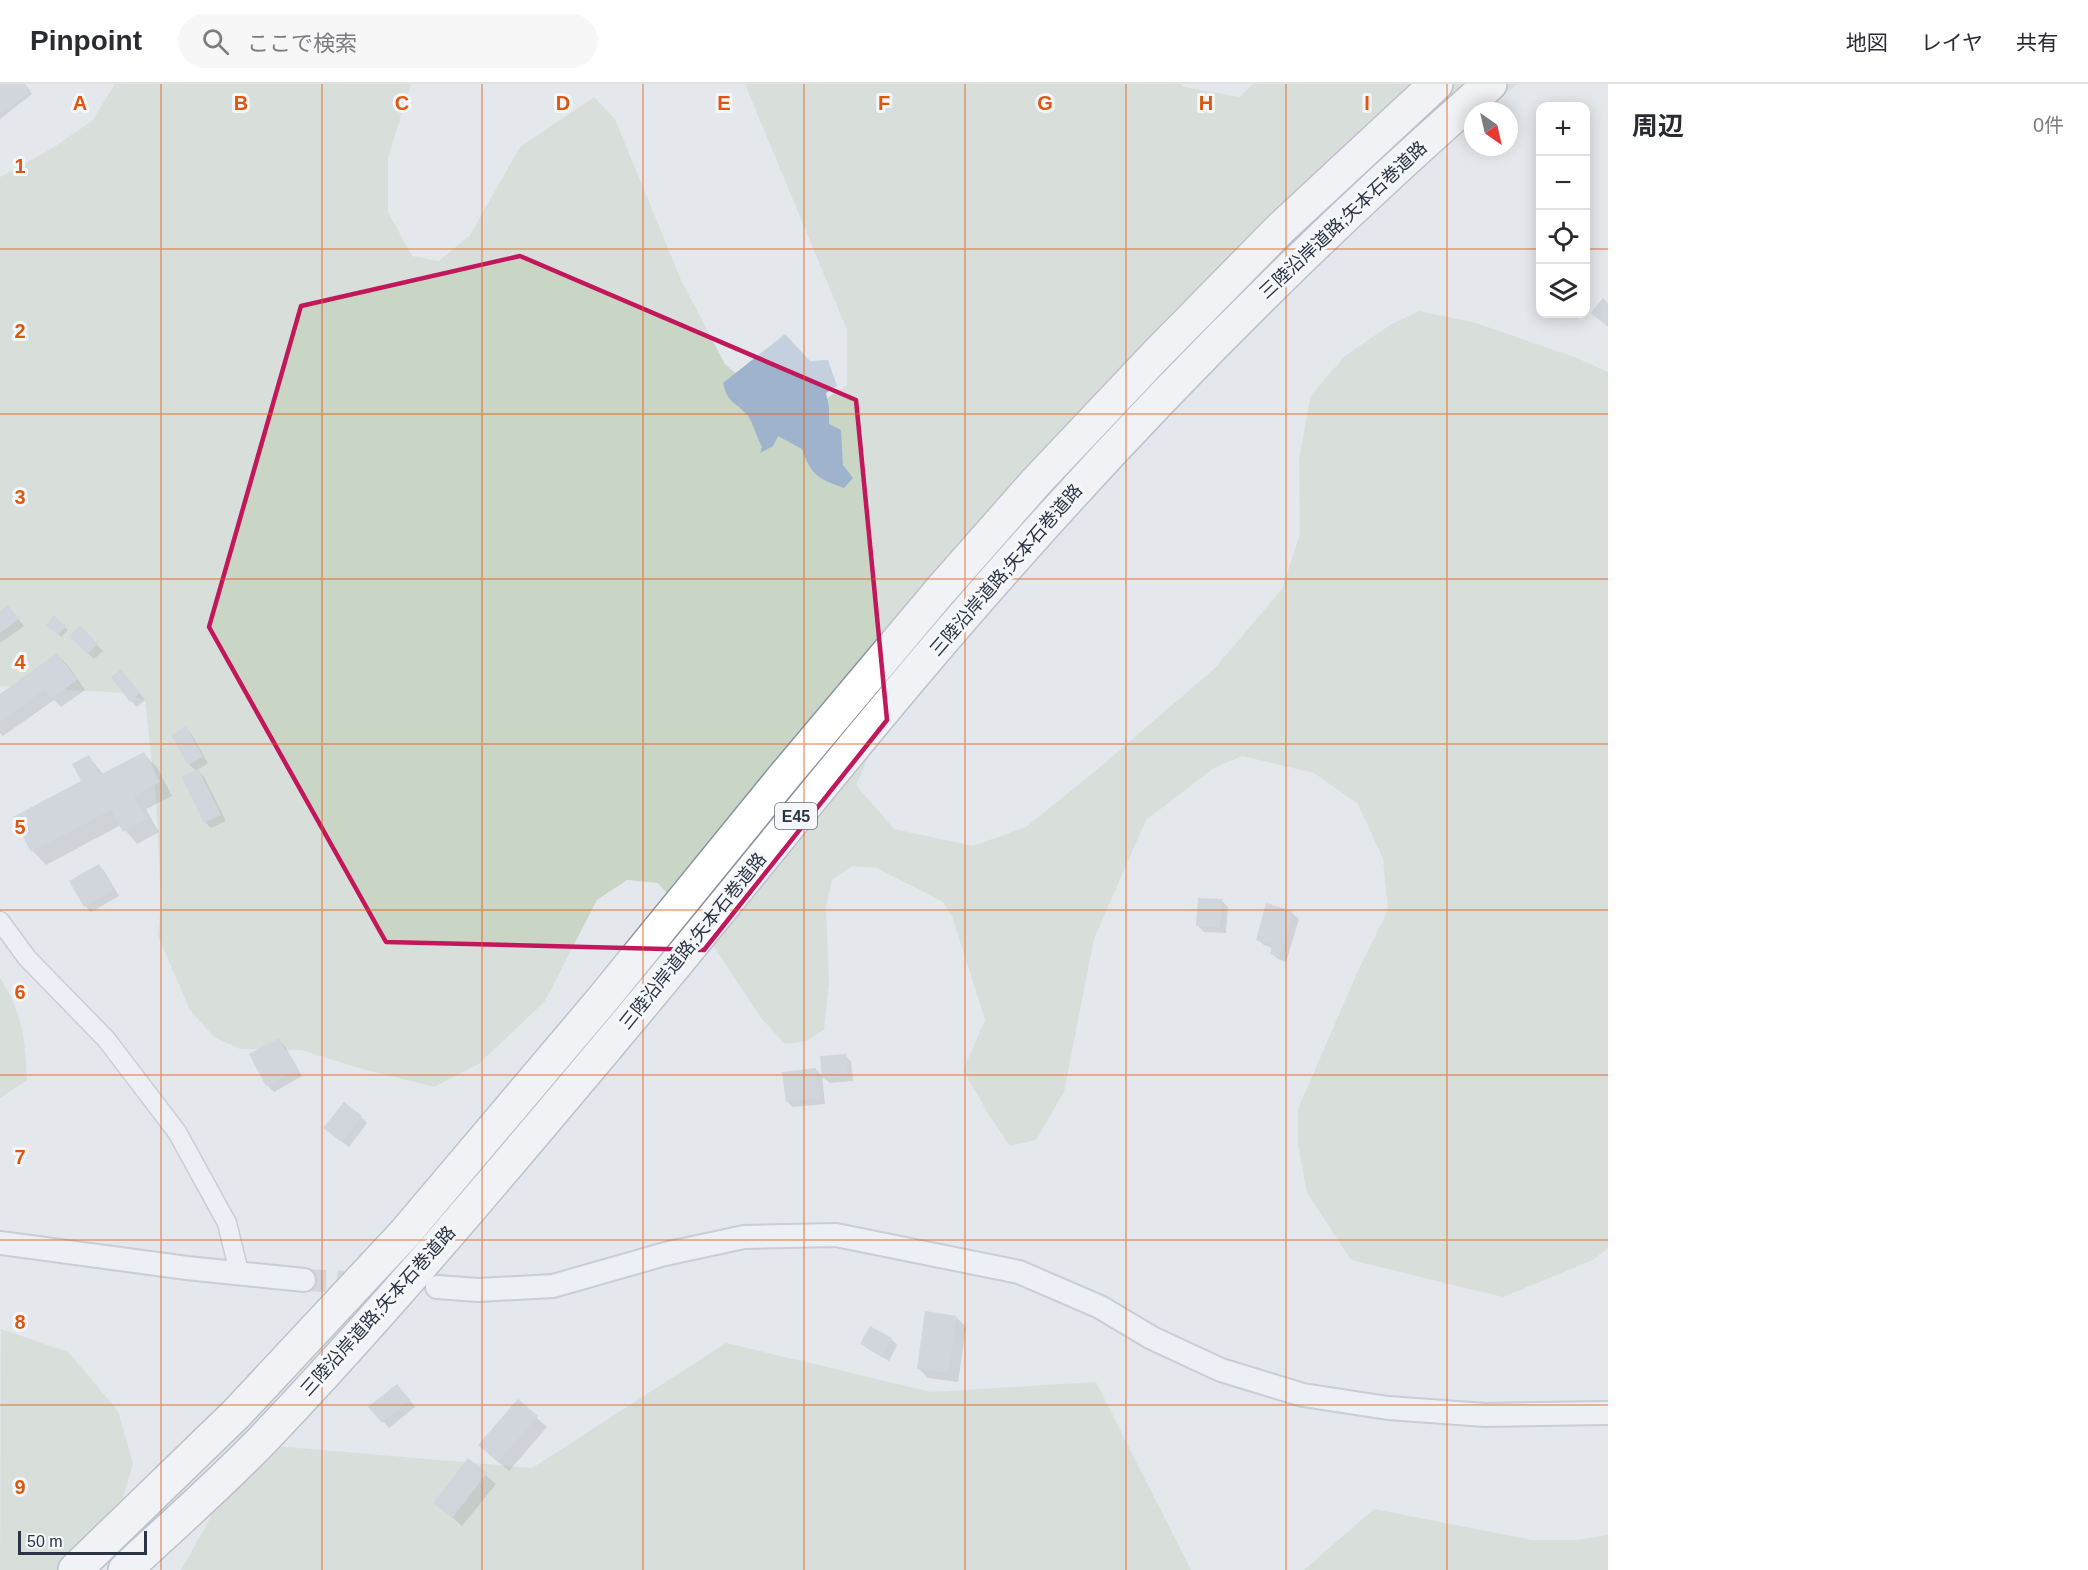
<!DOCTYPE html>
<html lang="ja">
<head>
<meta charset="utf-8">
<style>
  body { margin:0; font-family:Helvetica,"Noto Sans JP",sans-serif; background:#f7f7f7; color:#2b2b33 }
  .controls { position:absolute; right:18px; top:18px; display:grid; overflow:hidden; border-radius:12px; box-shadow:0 3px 15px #0003 }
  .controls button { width:54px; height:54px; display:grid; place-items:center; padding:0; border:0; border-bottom:2px solid #e1e1e2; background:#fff; color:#2b2b33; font:30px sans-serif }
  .compass { position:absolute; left:1464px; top:18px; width:54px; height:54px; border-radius:50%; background:#fff; box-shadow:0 3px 15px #0003; rotate:146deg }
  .scale { position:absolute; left:18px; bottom:15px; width:129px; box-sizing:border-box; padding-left:6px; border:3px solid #2b3445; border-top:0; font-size:16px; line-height:21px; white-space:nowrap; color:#2b3445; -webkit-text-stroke:4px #f4f6f9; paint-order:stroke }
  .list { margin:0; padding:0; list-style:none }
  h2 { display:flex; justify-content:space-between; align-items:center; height:78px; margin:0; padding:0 24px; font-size:26px }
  h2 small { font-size:20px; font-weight:400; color:#7c7c81 }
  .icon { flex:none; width:33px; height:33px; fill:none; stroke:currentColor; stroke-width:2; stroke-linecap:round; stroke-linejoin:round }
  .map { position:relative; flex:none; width:1608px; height:1486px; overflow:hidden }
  header { display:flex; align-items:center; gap:36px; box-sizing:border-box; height:84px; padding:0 30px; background:#fff; border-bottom:2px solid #e1e1e2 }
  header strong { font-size:28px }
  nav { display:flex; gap:33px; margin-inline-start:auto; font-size:21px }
  .search { width:420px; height:54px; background:#f7f7f7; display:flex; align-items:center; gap:15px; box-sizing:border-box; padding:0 21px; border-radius:33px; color:#7c7c81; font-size:22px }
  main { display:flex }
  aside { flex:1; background:#fff }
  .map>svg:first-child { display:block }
</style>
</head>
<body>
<header>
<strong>Pinpoint</strong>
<div class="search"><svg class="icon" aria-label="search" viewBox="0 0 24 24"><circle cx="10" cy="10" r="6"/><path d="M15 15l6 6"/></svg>ここで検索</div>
<nav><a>地図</a><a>レイヤ</a><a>共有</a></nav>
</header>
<main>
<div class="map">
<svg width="1608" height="1486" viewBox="0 0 1608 1486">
  <rect width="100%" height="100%" fill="#e4e7ec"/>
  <g fill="#c9d6c5">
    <path d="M 115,0 L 411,0 L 388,74 L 388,128 L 412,172 L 439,177 L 470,151 L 520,63 L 594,13 L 615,35 L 681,196 L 725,280 L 756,308 L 823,317 L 847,301 L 847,246 L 745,0 L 1181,0 L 1184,3 L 1239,13 L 1253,0 L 1518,0 L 1250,208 L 1123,324 L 1021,441 L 905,591 L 856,701 L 894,745 L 973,762 L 1026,743 L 1100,683 L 1215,584 L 1282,505 L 1300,450 L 1299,374 L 1311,311 L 1345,272 L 1390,241 L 1419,227 L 1476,239 L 1577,274 L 1608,288 L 1608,1164 L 1593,1176 L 1503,1213 L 1351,1176 L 1307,1109 L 1298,1061 L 1298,1025 L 1357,889 L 1388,826 L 1383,775 L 1358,720 L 1314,689 L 1242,672 L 1214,684 L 1146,736 L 1094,855 L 1064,1008 L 1036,1056 L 1010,1062 L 988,1029 L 963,986 L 985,936 L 952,832 L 943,818 L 877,784 L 852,782 L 832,796 L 826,824 L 829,900 L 824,946 L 807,957 L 785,960 L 761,934 L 714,863 L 658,799 L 627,796 L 597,816 L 545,917 L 479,980 L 434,1003 L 362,985 L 301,966 L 240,965 L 214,953 L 190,926 L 158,852 L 161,820 L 156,714 L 145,616 L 124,609 L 0,602 L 0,93 L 51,65 L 92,37 Z"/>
    <path d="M 0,894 C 23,929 25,956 27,996 L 0,1014 Z"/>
    <path d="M 1,1245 L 68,1268 L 118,1327 L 133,1380 L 114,1444 L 72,1486 L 0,1486 Z"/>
    <path d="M 726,1259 L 931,1308 L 1096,1298 L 1191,1486 L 181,1486 L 252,1360 L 532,1384 Z"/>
    <path d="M 1374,1425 L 1532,1456 L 1577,1456 L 1608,1451 L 1608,1486 L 1304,1486 Z"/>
  </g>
  <path fill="#9fb4cc" d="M 785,250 L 810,277 L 828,276 L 837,302 L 826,309 L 829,323 L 829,340 L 841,346 L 843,381 L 853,394 L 844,404 C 818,395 811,391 802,365 L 778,352 L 773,362 L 760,369 L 762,363 C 757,354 753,339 748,332 C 737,318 728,321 723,299 Z"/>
  <g fill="#0003">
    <path d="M 0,0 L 24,0 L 32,10 L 0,35 Z"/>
    <path d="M 8,523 L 24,542 L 0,559 L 0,529 Z"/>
    <path d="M 54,533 L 68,546 L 61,553 L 48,541 Z"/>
    <path d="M 80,543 L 103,567 L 94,575 L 71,552 Z"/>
    <path d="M 57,571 L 67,580 L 85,606 L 61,623 L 54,616 L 3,652 L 0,649 L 0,611 Z"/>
    <path d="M 127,594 L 145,616 L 137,623 L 131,617 Z"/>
    <path d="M 186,644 L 192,651 L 208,679 L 197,686 L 204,693 L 226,737 L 211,744 L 205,738 L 196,687 L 189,680 L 173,652 Z"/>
    <path d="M 144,670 L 157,683 L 172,712 L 146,725 L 159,748 L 137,760 L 121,741 L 46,781 L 33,767 L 15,733 L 83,697 L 89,673 L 104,691 Z"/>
    <path d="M 99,782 L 105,788 L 119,812 L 91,828 L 85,822 Z"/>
    <path d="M 1221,816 L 1228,823 L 1226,849 L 1204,848 L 1198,842 Z"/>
    <path d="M 1292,829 L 1299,835 L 1286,878 L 1278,875 L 1271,869 L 1273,864 L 1264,861 L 1257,855 Z"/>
    <path d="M 279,956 L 285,962 L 302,992 L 274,1008 L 267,1001 L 251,971 Z"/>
    <path d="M 845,971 L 851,978 L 853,997 L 830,999 L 823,993 Z"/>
    <path d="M 816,986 L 822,992 L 825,1020 L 793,1023 L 787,1017 Z"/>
    <path d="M 361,1033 L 367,1039 L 349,1063 L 331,1050 Z"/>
    <path d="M 956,1233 L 966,1243 L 958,1298 L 928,1294 L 918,1284 Z"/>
    <path d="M 891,1255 L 897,1261 L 889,1277 L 868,1265 L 862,1259 Z"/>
    <path d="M 403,1308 L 415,1323 L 389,1344 L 371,1323 Z"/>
    <path d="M 518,1317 L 547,1343 L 509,1387 L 489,1370 Z"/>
    <path d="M 468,1376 L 496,1400 L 462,1442 L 435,1418 Z"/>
  </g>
  <g fill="#bbc0ca">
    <path d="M 0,0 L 25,0 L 31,7 L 0,31 Z"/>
    <path d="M 1603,214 L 1608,219 L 1608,243 L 1591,229 Z"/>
    <path d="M 8,521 L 19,535 L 0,549 L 0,527 Z"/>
    <path d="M 54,531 L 66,542 L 58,551 L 46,541 Z"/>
    <path d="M 80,541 L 98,560 L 87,570 L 69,552 Z"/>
    <path d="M 57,569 L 77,596 L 51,615 L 44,606 L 0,638 L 0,610 Z"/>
    <path d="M 121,585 L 140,609 L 130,618 L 111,593 Z"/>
    <path d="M 186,642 L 203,673 L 188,681 L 171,651 Z"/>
    <path d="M 144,668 L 160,698 L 134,712 L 147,735 L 123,748 L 111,726 L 31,768 L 13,733 L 81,697 L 72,680 L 89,671 L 100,691 Z"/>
    <path d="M 198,685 L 221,731 L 204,739 L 181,693 Z"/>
    <path d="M 99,780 L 114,806 L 84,823 L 69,797 Z"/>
    <path d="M 1198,814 L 1222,815 L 1220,844 L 1196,842 Z"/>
    <path d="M 1266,819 L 1293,827 L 1280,873 L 1270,870 L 1272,860 L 1256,856 Z"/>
    <path d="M 279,954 L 297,986 L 266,1002 L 249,970 Z"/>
    <path d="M 846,970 L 848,992 L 822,994 L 820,972 Z"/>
    <path d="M 816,984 L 819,1014 L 786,1018 L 782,988 Z"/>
    <path d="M 344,1018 L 362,1032 L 342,1058 L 323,1044 Z"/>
    <path d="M 925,1227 L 957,1232 L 948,1289 L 917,1285 Z"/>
    <path d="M 870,1242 L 892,1254 L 882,1272 L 860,1260 Z"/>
    <path d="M 397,1300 L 410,1316 L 382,1339 L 368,1323 Z"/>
    <path d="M 518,1315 L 538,1332 L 498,1378 L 478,1361 Z"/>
    <path d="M 468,1374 L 487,1389 L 452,1434 L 433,1419 Z"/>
  </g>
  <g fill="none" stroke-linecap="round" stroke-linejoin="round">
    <path stroke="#bfc3cb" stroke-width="22" stroke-dasharray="22 11" stroke-linecap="butt" d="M 304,1196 L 366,1199"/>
    <g stroke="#a9aeb7" stroke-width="21">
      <path id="minor" d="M 0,837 L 27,874 L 106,955 L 177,1048 L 227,1139 L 239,1188"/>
    </g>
    <g stroke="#a9aeb7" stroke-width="26">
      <g id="tertiary">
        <path d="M 0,1159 L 187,1184 L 304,1196"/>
        <path d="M 437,1203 L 478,1206 L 553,1202 L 665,1170 L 744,1153 L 836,1151 L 1019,1188 L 1100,1223 L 1152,1254 L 1221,1286 L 1303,1311 L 1388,1324 L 1485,1331 L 1608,1329"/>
      </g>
    </g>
    <g stroke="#8b94a3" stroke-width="36">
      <g id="motorway">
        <path d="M 75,1486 L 237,1329 L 405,1149 L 602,916 L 782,695 L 940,507 L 1036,398 L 1157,270 L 1280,145 L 1436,0"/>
        <path d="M 125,1486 C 174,1440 226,1395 272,1346 C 395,1216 511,1077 626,940 C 741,803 851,661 969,526 C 1131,339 1304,163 1490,0"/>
      </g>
    </g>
    <use href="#minor" stroke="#f7f8fa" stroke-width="18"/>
    <use href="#tertiary" stroke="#f7f8fa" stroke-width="22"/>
    <use href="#motorway" stroke="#fff" stroke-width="33"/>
  </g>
  <path d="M0 0H1608V1486H0ZM 520,172 L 856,316 L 887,636 L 704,866 L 386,858 L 209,543 L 301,222 Z" fill="#e4e7ec" fill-opacity=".55" fill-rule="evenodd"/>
  <path fill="none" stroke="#c2185b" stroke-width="4.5" stroke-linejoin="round" d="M 520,172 L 856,316 L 887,636 L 704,866 L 386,858 L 209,543 L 301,222 Z"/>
  <path fill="none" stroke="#df570f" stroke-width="1.5" stroke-opacity="0.55" d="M 161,0 L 161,1486M 322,0 L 322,1486M 482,0 L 482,1486M 643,0 L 643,1486M 804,0 L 804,1486M 965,0 L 965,1486M 1126,0 L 1126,1486M 1286,0 L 1286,1486M 1447,0 L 1447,1486M 0,165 L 1540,165M 1586,165 L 1608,165M 0,330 L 1608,330M 0,495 L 1608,495M 0,660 L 1608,660M 0,826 L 1608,826M 0,991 L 1608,991M 0,1156 L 1608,1156M 0,1321 L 1608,1321"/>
  <g text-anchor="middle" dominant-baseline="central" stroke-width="6" stroke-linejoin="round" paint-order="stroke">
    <rect fill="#f4f6f9" stroke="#676e7b" stroke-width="1.5" x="775" y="719" width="42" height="26" rx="4.5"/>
    <g font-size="16" font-weight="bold" fill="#2b3445">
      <text x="796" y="732">E45</text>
    </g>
    <g font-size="18" fill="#2b3445" stroke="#f4f6f9">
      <text transform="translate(1343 136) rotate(-43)">三陸沿岸道路;矢本石巻道路</text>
      <text transform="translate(1006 486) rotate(-49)">三陸沿岸道路;矢本石巻道路</text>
      <text transform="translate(693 857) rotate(-51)">三陸沿岸道路;矢本石巻道路</text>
      <text transform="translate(378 1227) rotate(-48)">三陸沿岸道路;矢本石巻道路</text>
    </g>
  </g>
  <g font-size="20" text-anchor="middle" font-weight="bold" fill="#df570f" stroke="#f4f6f9" stroke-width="6" stroke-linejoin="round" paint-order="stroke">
    <text x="80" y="26">A</text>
    <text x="241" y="26">B</text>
    <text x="402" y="26">C</text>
    <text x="563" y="26">D</text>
    <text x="724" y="26">E</text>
    <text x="884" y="26">F</text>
    <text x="1045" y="26">G</text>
    <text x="1206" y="26">H</text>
    <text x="1367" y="26">I</text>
    <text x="20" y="89">1</text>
    <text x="20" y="254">2</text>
    <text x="20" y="420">3</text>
    <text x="20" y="585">4</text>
    <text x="20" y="750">5</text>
    <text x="20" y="915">6</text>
    <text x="20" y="1080">7</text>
    <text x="20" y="1245">8</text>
    <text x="20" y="1410">9</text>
  </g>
</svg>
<div class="controls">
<button>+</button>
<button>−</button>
<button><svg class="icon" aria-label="locate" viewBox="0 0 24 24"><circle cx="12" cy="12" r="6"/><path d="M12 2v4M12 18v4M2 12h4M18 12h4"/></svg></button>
<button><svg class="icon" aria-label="layers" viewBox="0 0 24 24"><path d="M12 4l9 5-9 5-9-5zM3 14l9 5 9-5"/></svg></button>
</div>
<svg class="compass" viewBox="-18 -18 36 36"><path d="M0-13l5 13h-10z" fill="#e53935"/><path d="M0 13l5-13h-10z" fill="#7c7c81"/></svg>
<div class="scale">50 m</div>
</div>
<aside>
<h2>周辺<small>0件</small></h2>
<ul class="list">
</ul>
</aside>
</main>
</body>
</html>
